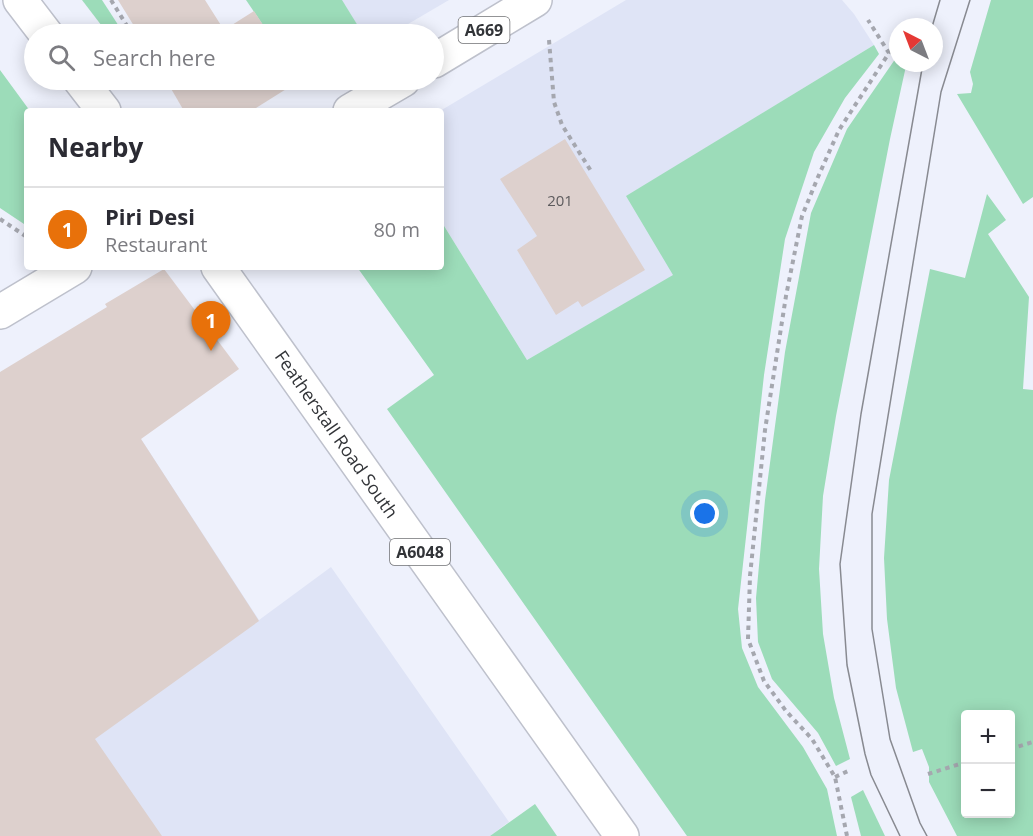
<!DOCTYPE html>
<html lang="en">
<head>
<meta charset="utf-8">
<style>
  body { margin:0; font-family:"Open Sans",sans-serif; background:#f7f7f7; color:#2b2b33 }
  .controls { position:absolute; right:18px; bottom:18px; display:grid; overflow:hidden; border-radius:6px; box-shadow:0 3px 15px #0003 }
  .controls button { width:54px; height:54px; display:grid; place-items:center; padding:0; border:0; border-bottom:2px solid #e1e1e2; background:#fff; color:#2b2b33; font:30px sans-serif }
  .compass { position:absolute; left:889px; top:18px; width:54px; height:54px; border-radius:50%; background:#fff; box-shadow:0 3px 15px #0003; rotate:318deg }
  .you { position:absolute; left:705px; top:514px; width:21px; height:21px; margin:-15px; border:4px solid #fff; border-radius:50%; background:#1a73e8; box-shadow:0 0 0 9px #1a73e833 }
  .badge { display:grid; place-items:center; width:39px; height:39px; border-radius:50%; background:#0f766e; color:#fff; font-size:20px; font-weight:700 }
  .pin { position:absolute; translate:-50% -50px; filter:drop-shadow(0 2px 3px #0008) }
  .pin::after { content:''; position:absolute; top:32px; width:21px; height:18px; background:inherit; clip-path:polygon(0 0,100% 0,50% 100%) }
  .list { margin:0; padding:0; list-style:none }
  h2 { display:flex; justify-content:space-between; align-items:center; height:78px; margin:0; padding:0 24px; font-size:26px }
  h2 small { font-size:20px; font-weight:400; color:#7c7c81 }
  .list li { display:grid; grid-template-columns:39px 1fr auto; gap:18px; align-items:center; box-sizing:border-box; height:84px; padding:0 24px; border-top:2px solid #e1e1e2 }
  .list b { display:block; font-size:22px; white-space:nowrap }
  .list p { margin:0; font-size:20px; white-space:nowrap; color:#7c7c81 }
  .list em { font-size:20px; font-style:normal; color:#7c7c81 }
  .icon { flex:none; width:33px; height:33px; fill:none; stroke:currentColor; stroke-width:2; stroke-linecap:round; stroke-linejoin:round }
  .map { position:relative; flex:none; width:1033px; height:836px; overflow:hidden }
  .search { position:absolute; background:#fff; box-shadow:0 3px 15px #0003; left:24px; top:24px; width:420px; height:66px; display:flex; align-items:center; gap:15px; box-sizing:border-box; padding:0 21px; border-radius:33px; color:#7c7c81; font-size:22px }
  .panel { position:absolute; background:#fff; box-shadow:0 3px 15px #0003; left:24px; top:108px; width:420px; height:162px; border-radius:6px }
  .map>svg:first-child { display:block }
</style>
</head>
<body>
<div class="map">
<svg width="1033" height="836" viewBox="0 0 1033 836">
  <rect width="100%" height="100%" fill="#eef1fc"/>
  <g fill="#dfe4f6">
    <path d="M 341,0 L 449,0 L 391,34 L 363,34 Z"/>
    <path d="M 626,0 L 842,0 L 854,14 L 874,45 L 627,196 L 674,275 L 527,360 L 441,221 L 440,111 Z"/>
    <path d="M 70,330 L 259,620 L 331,567 L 509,822 L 506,824 L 490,836 L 0,836 Z"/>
  </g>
  <g fill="#9cdcb9" fill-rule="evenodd">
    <path d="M 82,0 L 102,0 L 124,34 L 108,34 Z"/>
    <path d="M 246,0 L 342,0 L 363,34 L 269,34 Z"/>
    <path d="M 991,0 L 1033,0 L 1033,197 L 1023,204 L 957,94 L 971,93 L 973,84 L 970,72 Z"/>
    <path d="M 874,45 L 879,54 L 845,98 L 814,152 L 785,239 L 764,375 L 738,609 L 742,648 L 758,687 L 803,747 L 827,789 L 837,836 L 687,836 L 387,409 L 434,375 L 357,267 L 441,267 L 441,221 L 527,360 L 673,275 L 626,196 Z"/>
    <path d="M 898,55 L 898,63 L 904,63 L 906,66 L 890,139 L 836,416 L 823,496 L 819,569 L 823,634 L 834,698 L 850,759 L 836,766 L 818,733 L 772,679 L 758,642 L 756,598 L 765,500 L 785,352 L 811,213 L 847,129 Z"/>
    <path d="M 0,70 L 30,111 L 27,111 L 27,226 L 0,208 Z"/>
    <path d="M 987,194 L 1006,220 L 988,234 L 1029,297 L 1023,389 L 1033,390 L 1033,836 L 957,836 L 929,782 L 929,767 L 922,749 L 913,752 L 896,688 L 887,619 L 884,558 L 889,480 L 930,269 L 965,278 ZM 966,714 L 1010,714 L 1010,814 L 966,814 Z"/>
    <path d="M 863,790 L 885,836 L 861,836 L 851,797 Z"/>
    <path d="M 535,804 L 557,836 L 490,836 Z"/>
  </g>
  <g fill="#ddd0cd">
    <path d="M 118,0 L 205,0 L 224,30 L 254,11 L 269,34 L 139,34 Z"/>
    <path d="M 166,80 L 298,80 L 299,81 L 251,111 L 184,111 Z"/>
    <path d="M 565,139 L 645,270 L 582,307 L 578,301 L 556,315 L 517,250 L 537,236 L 500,179 Z"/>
    <path d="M 164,269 L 239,369 L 141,439 L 259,621 L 95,739 L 162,836 L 0,836 L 0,372 L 107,307 L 105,304 Z"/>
  </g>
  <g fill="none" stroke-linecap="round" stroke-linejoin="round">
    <g stroke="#bec1cc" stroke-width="36">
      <g id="primary">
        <path d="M 20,0 L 46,34"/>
        <path d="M 434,61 L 535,0"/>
        <path d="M 80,80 L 104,111"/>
        <path d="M 350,111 L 403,80"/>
        <path d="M 218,267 L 622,836"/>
        <path d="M 0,312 L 75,267"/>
      </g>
    </g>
    <g stroke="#a5a7af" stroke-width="4" stroke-dasharray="4.5 4.5" stroke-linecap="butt">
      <path d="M 111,0 L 132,34"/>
      <path d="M 549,40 L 554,102 L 562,125 L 591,171"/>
      <path d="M 0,219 L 27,237"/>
      <path d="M 1010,749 L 1033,742"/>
      <path d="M 928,774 L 966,762"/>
      <path d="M 835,777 L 848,771"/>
      <path d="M 847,836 L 835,777 L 812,739 L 786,711 L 764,681 L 748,639 L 750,576 L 765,430 L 786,296 L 802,216 L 818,177 L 839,130 L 889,53 L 868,20"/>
    </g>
    <use href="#primary" stroke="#fff" stroke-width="33"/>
    <g stroke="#888a91" stroke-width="1.5">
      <path d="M 932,27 L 940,0"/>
      <path d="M 900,836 L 871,775 L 865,754 L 847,665 L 840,564 L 861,414 L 923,63"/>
      <path d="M 927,836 L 920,823 L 890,739 L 872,629 L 872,514 L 941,92 L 970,0"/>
    </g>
  </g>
  <g text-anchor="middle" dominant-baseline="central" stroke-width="5" stroke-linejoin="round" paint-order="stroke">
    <g font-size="15" fill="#5d5b5d">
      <text x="560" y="200">201</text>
    </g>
    <g fill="#fff" stroke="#707174" stroke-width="1.5">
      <rect x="458.5" y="17" width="51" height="26" rx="4.5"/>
      <rect x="390" y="539" width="60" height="26" rx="4.5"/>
    </g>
    <g font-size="16" font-weight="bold" fill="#323438">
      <text x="484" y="30">A669</text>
      <text x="420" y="552">A6048</text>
    </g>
    <g font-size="18" fill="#323438" stroke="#fff">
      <text transform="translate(337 434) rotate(55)">Featherstall Road South</text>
    </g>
  </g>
</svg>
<div class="controls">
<button>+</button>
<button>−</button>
</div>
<svg class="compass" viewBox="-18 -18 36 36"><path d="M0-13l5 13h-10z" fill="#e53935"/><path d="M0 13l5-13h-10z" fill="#7c7c81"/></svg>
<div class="you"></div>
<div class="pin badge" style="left:211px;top:351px;background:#e8710a">1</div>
<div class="search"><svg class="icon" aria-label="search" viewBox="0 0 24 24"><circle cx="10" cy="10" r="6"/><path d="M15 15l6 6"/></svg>Search here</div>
<section class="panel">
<h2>Nearby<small></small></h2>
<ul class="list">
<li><span class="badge" style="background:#e8710a">1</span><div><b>Piri Desi</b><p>Restaurant</p></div><em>80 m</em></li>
</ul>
</section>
</div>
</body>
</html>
